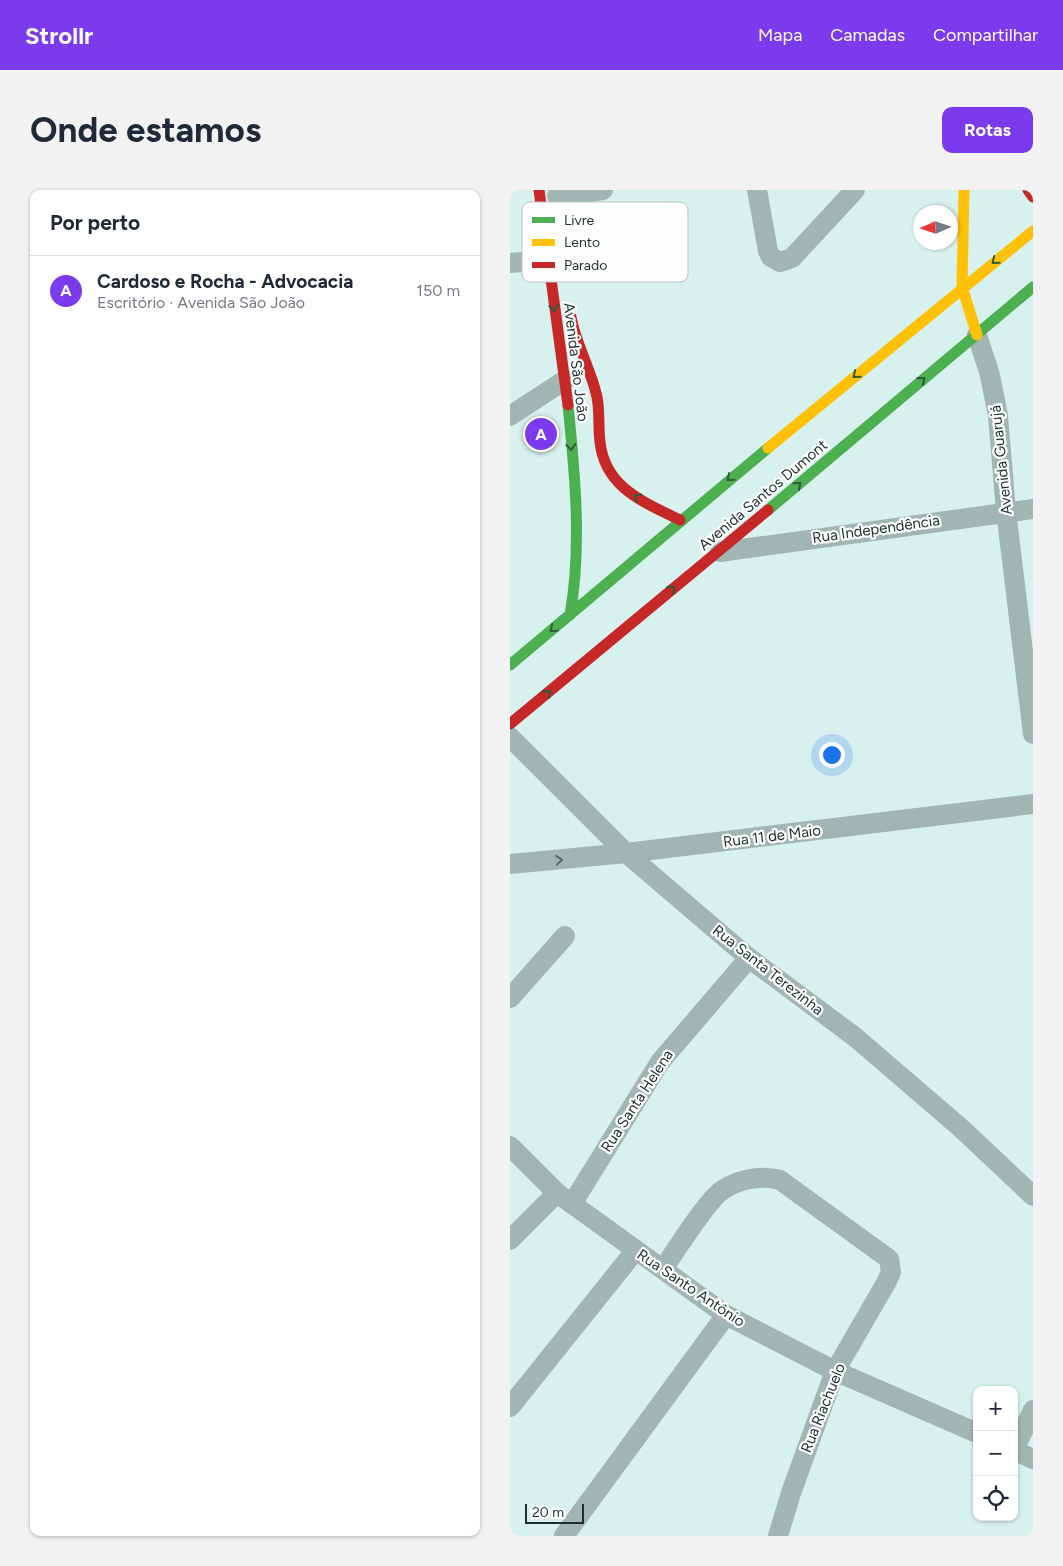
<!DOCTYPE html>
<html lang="pt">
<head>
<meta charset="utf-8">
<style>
  body { margin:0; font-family:Figtree,sans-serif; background:#f2f2f3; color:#1f2937 }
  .controls { position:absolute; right:15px; bottom:15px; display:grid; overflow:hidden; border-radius:10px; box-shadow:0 1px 4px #0004 }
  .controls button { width:45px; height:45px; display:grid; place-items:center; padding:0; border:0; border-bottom:1px solid #e0e1e3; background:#fff; color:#1f2937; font:25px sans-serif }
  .compass { position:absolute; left:403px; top:15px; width:45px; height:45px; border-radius:50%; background:#fff; box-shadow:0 1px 4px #0004; rotate:267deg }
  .scale { position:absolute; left:15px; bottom:12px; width:59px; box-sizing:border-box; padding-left:5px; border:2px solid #1c2f2d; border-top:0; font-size:14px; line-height:18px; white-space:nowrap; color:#1c2f2d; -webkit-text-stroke:4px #fefefe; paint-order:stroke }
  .you { position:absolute; left:321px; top:564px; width:18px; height:18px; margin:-12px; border:4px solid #fff; border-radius:50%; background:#1a73e8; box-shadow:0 0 0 8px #1a73e833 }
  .badge { display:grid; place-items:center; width:32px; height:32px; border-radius:50%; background:#7c3aed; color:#fff; font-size:16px; font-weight:700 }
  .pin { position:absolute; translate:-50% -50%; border:2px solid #fff; box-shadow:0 1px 5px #0006 }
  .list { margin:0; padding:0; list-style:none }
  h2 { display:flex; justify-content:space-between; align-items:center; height:65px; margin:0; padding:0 20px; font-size:21px }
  h2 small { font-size:16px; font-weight:400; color:#747a83 }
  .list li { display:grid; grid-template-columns:32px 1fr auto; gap:15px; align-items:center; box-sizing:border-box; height:70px; padding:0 20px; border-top:1px solid #e0e1e3 }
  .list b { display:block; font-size:19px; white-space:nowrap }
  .list p { margin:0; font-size:16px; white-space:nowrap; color:#747a83 }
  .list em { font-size:16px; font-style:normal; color:#747a83 }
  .icon { flex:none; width:28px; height:28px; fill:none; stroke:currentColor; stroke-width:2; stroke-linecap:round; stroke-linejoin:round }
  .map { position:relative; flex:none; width:523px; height:1346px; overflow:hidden; border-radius:10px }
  header { display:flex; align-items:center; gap:30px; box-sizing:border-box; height:70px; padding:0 25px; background:#7c3aed; color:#fff }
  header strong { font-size:24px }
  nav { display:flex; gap:28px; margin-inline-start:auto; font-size:18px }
  .intro { display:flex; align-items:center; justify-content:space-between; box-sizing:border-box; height:120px; padding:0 30px }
  h1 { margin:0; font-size:35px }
  .button { padding:12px 22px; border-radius:10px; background:#7c3aed; color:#fff; font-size:18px; font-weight:700 }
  main { display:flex; gap:30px; padding:0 30px }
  aside { flex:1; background:#fff; border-radius:10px; box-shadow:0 1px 4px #0004 }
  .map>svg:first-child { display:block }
</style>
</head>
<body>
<header>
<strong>Strollr</strong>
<nav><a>Mapa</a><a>Camadas</a><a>Compartilhar</a></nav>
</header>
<div class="intro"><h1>Onde estamos</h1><a class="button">Rotas</a></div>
<main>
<aside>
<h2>Por perto<small></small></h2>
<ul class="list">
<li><span class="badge">A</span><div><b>Cardoso e Rocha - Advocacia</b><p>Escritório · Avenida São João</p></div><em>150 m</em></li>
</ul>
</aside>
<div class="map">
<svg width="523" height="1346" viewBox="0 0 523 1346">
  <rect width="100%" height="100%" fill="#d7f1ef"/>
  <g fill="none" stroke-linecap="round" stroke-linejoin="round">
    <g stroke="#a1b5b3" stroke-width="20">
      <path d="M 247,0 L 258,61 L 261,67 L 270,72 L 282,68 L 345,0"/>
      <path d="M 47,6 L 93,0"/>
      <path d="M 0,73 L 37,70"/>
      <path d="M 467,145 L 480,185 L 488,226 L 496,321 L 523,544"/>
      <path d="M 0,226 L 55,190"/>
      <path d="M 210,362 L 523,319"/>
      <path d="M 0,547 L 116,663 L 239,768 L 345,847 L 452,939 L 523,1006"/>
      <path d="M 0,674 L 116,663 L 523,614"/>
      <path d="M 0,808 L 55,746"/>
      <path d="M 0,956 L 47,1003 L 216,1125 L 325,1181 L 467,1243"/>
      <path d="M 62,1014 L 150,872 L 239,768"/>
      <path d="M 0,1050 L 47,1003"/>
      <path d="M 153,1079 C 165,1062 198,1008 214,999 C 230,989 252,985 270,990 L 379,1069 L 381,1082 L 376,1093 L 325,1181 L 281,1303 L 268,1346"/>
      <path d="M 0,1217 L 125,1061"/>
      <path d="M 504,1260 L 523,1220"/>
      <path d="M 504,1260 L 523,1269"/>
      <path d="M 54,1346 L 216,1125"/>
    </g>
    <g stroke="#4caf50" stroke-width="11">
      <path d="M 58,215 C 65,284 72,357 60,425"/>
      <path d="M 258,320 L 523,97"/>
      <path d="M 0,475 L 258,258"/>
    </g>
    <g stroke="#ffc107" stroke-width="11">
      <path d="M 454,0 L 452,97 L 467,145"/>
      <path d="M 258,258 L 523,41"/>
    </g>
    <g stroke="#c62828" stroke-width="11">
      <path d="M 29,0 L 58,215"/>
      <path d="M 518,0 L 523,7"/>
      <path d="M 61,127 C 66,155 81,179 87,207 C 90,222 88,237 90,252 C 95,298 134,312 170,330"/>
      <path d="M 0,534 L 258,320"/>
    </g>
  </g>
  <defs><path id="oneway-chevron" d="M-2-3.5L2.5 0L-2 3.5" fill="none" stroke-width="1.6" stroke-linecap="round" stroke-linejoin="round" transform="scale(1.25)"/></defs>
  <g stroke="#2d5c39">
    <use href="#oneway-chevron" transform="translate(485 71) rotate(141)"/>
    <use href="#oneway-chevron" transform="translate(44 118) rotate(82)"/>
    <use href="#oneway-chevron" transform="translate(346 185) rotate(141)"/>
    <use href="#oneway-chevron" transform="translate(412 190) rotate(-40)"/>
    <use href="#oneway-chevron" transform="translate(61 257) rotate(85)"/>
    <use href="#oneway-chevron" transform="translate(220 288) rotate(140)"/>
    <use href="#oneway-chevron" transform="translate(288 295) rotate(-40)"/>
    <use href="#oneway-chevron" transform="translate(127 307) rotate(-151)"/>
    <use href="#oneway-chevron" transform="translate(162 399) rotate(-38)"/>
    <use href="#oneway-chevron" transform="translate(43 439) rotate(141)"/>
    <use href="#oneway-chevron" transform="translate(38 503) rotate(-40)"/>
  </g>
  <use stroke="#586b69" href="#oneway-chevron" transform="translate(49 670) rotate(-6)"/>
  <g text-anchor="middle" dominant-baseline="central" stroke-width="4.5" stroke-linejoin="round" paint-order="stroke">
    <g font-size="15" fill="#1c2f2d" stroke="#fefefe">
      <text transform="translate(66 172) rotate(83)">Avenida São João</text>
      <text transform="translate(491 270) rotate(-96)">Avenida Guarujá</text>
      <text transform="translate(253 305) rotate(-40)">Avenida Santos Dumont</text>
      <text transform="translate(366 339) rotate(-8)">Rua Independência</text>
      <text transform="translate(262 646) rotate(-7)">Rua 11 de Maio</text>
      <text transform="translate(258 780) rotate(38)">Rua Santa Terezinha</text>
      <text transform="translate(127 911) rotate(-57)">Rua Santa Helena</text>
      <text transform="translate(181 1098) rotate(34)">Rua Santo Antônio</text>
      <text transform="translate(313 1218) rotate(-68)">Rua Riachuelo</text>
    </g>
  </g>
  <rect x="12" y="12" width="166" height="80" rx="8" fill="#fefefe" stroke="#bac0bf" stroke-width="1"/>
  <rect x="22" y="27" width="23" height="6" fill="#4caf50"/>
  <rect x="22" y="49" width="23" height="7" fill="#ffc107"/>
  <rect x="22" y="72" width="23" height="6" fill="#c62828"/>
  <g font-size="14" fill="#1c2f2d">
    <text x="54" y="35">Livre</text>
    <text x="54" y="57">Lento</text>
    <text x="54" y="80">Parado</text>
  </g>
</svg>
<div class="controls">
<button>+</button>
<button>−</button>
<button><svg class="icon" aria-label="locate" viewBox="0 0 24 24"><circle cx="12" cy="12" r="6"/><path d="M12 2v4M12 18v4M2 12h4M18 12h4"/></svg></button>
</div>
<svg class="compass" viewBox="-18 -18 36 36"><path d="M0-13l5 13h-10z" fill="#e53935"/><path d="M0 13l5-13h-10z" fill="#747a83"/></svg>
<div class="scale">20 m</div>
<div class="you"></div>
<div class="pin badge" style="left:31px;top:244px">A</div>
</div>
</main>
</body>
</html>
